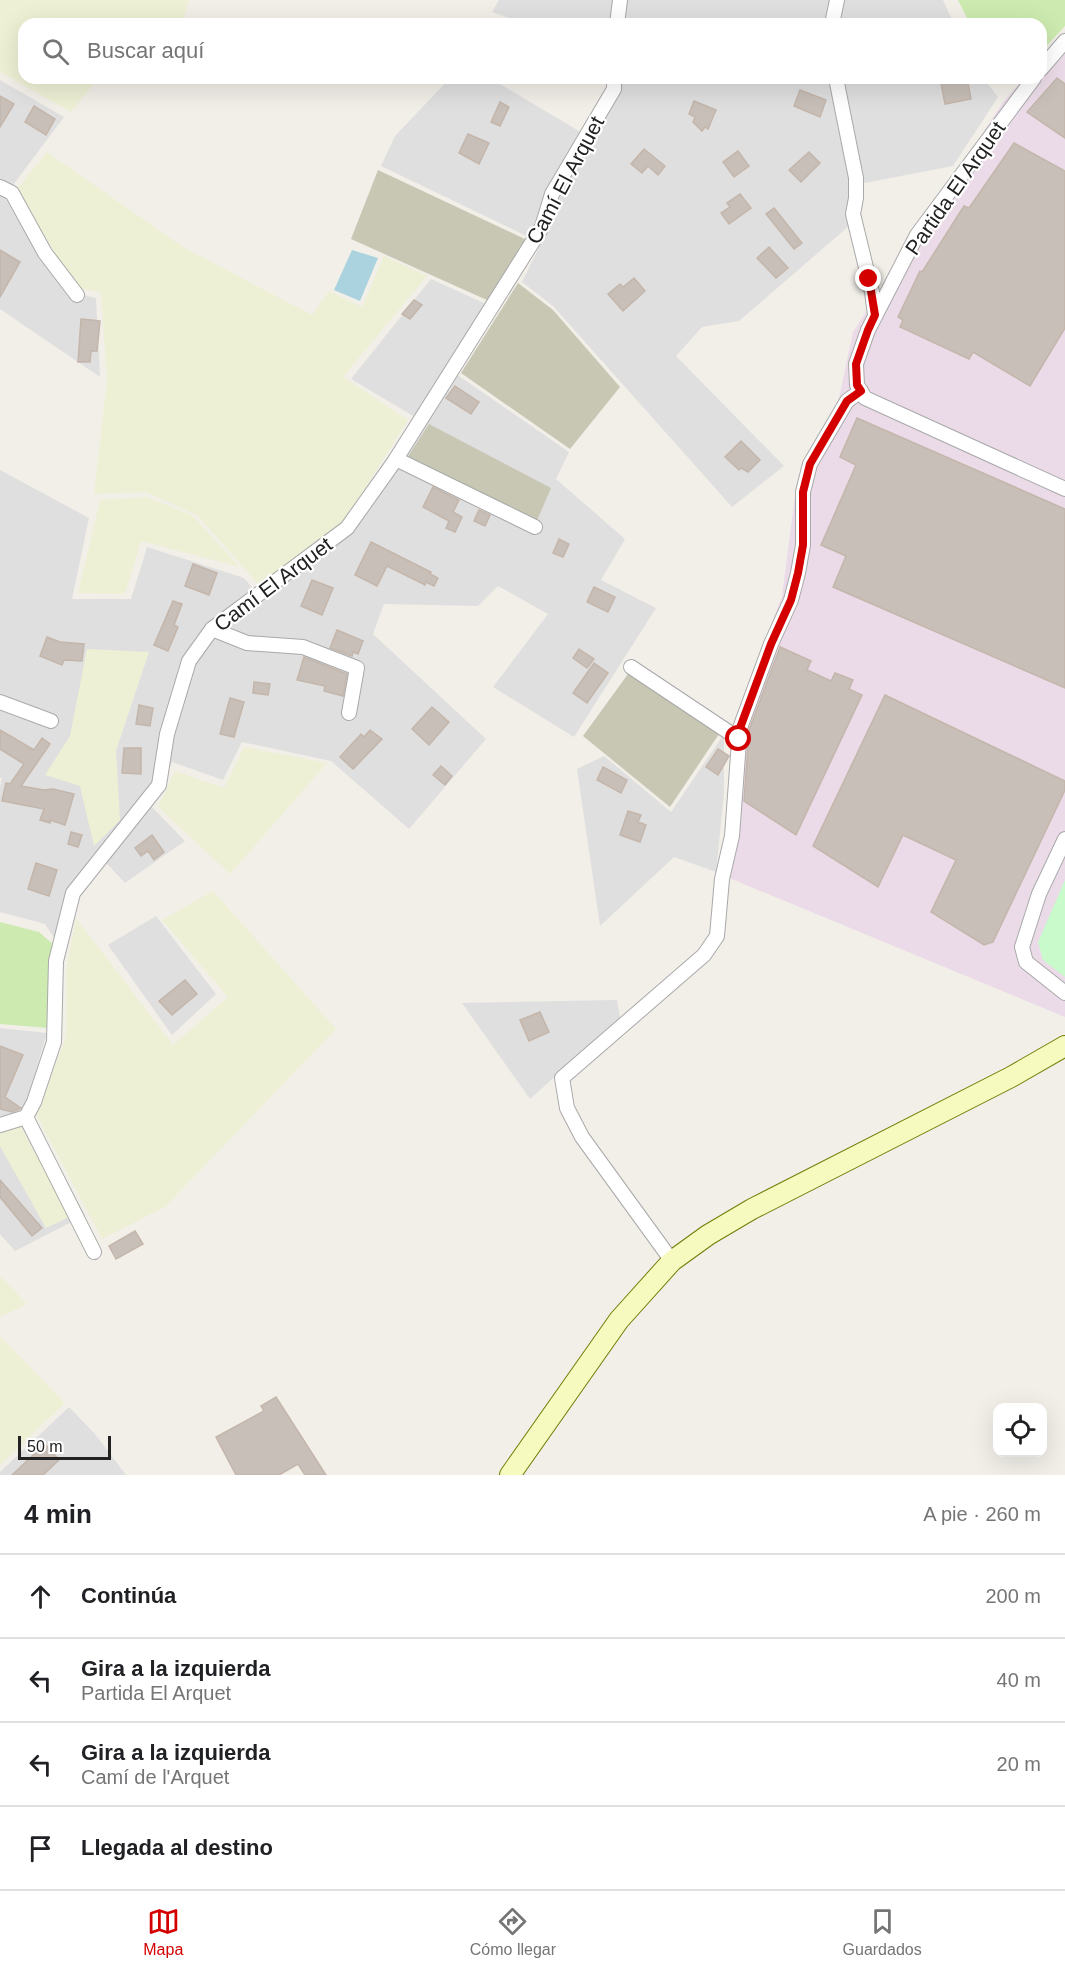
<!DOCTYPE html>
<html lang="es">
<head>
<meta charset="utf-8">
<style>
  body { margin:0; font-family:Arial,sans-serif; background:#f2f2f2; color:#202124 }
  .controls { position:absolute; right:18px; bottom:18px; display:grid; overflow:hidden; border-radius:12px; box-shadow:0 6px 24px #0002 }
  .controls button { width:54px; height:54px; display:grid; place-items:center; padding:0; border:0; border-bottom:2px solid #e0e0e0; background:#fff; color:#202124; font:30px sans-serif }
  .scale { position:absolute; left:18px; bottom:15px; width:93px; box-sizing:border-box; padding-left:6px; border:3px solid #222; border-top:0; font-size:16px; line-height:21px; white-space:nowrap; color:#222; -webkit-text-stroke:4px #fff; paint-order:stroke }
  .stop { position:absolute; width:18px; height:18px; margin:-14px; border:4px solid #d40000; border-radius:50%; background:#fff }
  .stop.end { background:#d40000; border-color:#fff; box-shadow:0 2px 6px #0008 }
  .list { margin:0; padding:0; list-style:none }
  h2 { display:flex; justify-content:space-between; align-items:center; height:78px; margin:0; padding:0 24px; font-size:26px }
  h2 small { font-size:20px; font-weight:400; color:#757577 }
  .list li { display:grid; grid-template-columns:39px 1fr auto; gap:18px; align-items:center; box-sizing:border-box; height:84px; padding:0 24px; border-top:2px solid #e0e0e0 }
  .list b { display:block; font-size:22px; white-space:nowrap }
  .list p { margin:0; font-size:20px; white-space:nowrap; color:#757577 }
  .list em { font-size:20px; font-style:normal; color:#757577 }
  .icon { flex:none; width:33px; height:33px; fill:none; stroke:currentColor; stroke-width:2; stroke-linecap:round; stroke-linejoin:round }
  .map { position:relative; flex:none; width:1065px; height:1475px; overflow:hidden }
  .search { position:absolute; background:#fff; box-shadow:0 6px 24px #0002; left:18px; right:18px; top:18px; height:66px; display:flex; align-items:center; gap:15px; box-sizing:border-box; padding:0 21px; border-radius:18px; color:#757577; font-size:22px }
  .sheet { height:414px; background:#fff }
  nav { display:flex; justify-content:space-around; align-items:center; box-sizing:border-box; height:84px; border-top:2px solid #e0e0e0; background:#fff; font-size:16px; color:#757577 }
  nav a { display:grid; justify-items:center; gap:3px }
  nav .on { color:#d40000 }
  .map>svg:first-child { display:block }
</style>
</head>
<body>
<div class="map">
<svg width="1065" height="1475" viewBox="0 0 1065 1475">
  <rect width="100%" height="100%" fill="#f2efe9"/>
  <g fill="#e0dfdf">
    <path d="M 499,0 L 943,0 L 954,24 L 527,24 L 492,12 Z"/>
    <path d="M 450,78 L 490,78 L 594,140 L 620,90 L 619,78 L 983,78 L 998,97 L 953,166 L 849,186 L 849,226 L 739,321 L 702,327 L 676,356 L 784,466 L 732,507 L 553,306 L 522,282 L 541,243 L 381,166 L 395,136 Z"/>
    <path d="M 0,80 L 64,117 L 4,197 L 63,290 L 96,298 L 100,377 L 0,309 Z"/>
    <path d="M 431,279 L 486,304 L 446,367 L 569,452 L 556,479 L 625,539 L 601,580 L 656,608 L 574,737 L 493,687 L 548,614 L 498,586 L 478,606 L 384,604 L 373,634 L 486,739 L 409,829 L 331,761 L 242,742 L 223,780 L 172,762 L 152,807 L 185,841 L 125,883 L 97,853 L 77,875 L 57,942 L 45,924 L 0,912 L 0,788 L 2,778 L 0,778 L 0,470 L 89,518 L 72,599 L 131,599 L 147,547 L 244,578 L 261,598 L 353,531 L 425,423 L 351,379 Z"/>
    <path d="M 724,734 L 724,793 L 716,872 L 674,857 L 600,926 L 577,769 L 604,756 L 671,812 Z"/>
    <path d="M 156,916 L 216,994 L 172,1035 L 108,945 Z"/>
    <path d="M 617,1000 L 620,1018 L 530,1099 L 462,1003 Z"/>
    <path d="M 0,1028 L 47,1033 L 26,1104 L 85,1215 L 15,1251 L 0,1234 Z"/>
    <path d="M 69,1407 L 95,1434 L 126,1475 L 0,1475 L 0,1472 Z"/>
  </g>
  <path fill="#ebdbe8" d="M 1065,32 L 1065,1017 L 722,875 L 735,718 L 782,596 L 796,488 L 839,398 L 853,332 L 1003,102 L 1024,78 L 1041,78 L 1041,59 Z"/>
  <g fill="#c7c7b4">
    <path d="M 378,170 L 527,240 L 489,301 L 351,239 Z"/>
    <path d="M 518,283 L 553,310 L 620,387 L 570,449 L 461,373 Z"/>
    <path d="M 429,424 L 551,488 L 536,523 L 407,458 Z"/>
    <path d="M 628,674 L 719,734 L 670,807 L 583,736 Z"/>
  </g>
  <g fill="#eef0d5">
    <path d="M 0,0 L 189,0 L 182,24 L 24,24 L 24,78 L 94,78 L 92,86 L 71,112 L 0,72 Z"/>
    <path d="M 47,152 L 183,247 L 312,315 L 329,291 L 362,307 L 384,256 L 427,276 L 343,377 L 408,420 L 341,526 L 259,585 L 197,515 L 146,492 L 94,494 L 107,381 L 101,293 L 75,287 L 17,189 Z"/>
    <path d="M 147,497 L 192,515 L 240,567 L 141,541 L 125,594 L 78,593 L 100,500 Z"/>
    <path d="M 87,649 L 149,652 L 116,751 L 120,820 L 94,846 L 80,786 L 45,775 L 70,736 Z"/>
    <path d="M 244,747 L 327,763 L 230,874 L 158,807 L 175,771 L 224,788 Z"/>
    <path d="M 213,891 L 336,1029 L 165,1207 L 102,1239 L 36,1114 L 66,1037 L 66,971 L 76,918 L 173,1045 L 228,997 L 162,920 Z"/>
    <path d="M 21,1126 L 69,1217 L 46,1228 L 0,1146 L 0,1132 Z"/>
    <path d="M 0,1276 L 27,1304 L 0,1317 Z"/>
    <path d="M 0,1336 L 65,1403 L 0,1465 Z"/>
  </g>
  <g fill="#cdebb0">
    <path d="M 958,0 L 1065,0 L 1065,26 L 1041,52 L 1041,24 L 970,24 Z"/>
    <path d="M 0,922 L 39,932 L 54,945 L 48,1028 L 0,1024 Z"/>
  </g>
  <path fill="#c8facc" d="M 1065,880 L 1065,977 L 1043,960 L 1038,942 Z"/>
  <path fill="#aad3df" d="M 352,250 L 378,258 L 360,301 L 334,290 Z"/>
  <g fill="#c7bfb8" stroke="#c4b6ab" stroke-width="1.5">
    <path d="M 940,78 L 967,78 L 971,99 L 945,104 Z"/>
    <path d="M 1057,78 L 1065,84 L 1065,138 L 1027,112 Z"/>
    <path d="M 800,90 L 826,100 L 820,117 L 794,106 Z"/>
    <path d="M 0,96 L 14,104 L 0,127 Z"/>
    <path d="M 694,101 L 716,110 L 708,129 L 705,127 L 702,131 L 693,122 L 695,117 L 689,114 Z"/>
    <path d="M 500,102 L 509,107 L 500,126 L 491,122 Z"/>
    <path d="M 34,106 L 55,119 L 46,135 L 25,122 Z"/>
    <path d="M 468,134 L 489,143 L 479,164 L 459,153 Z"/>
    <path d="M 1014,143 L 1065,171 L 1065,328 L 1030,386 L 973,352 L 969,359 L 900,327 L 903,320 L 898,317 L 920,271 L 922,272 L 964,206 L 969,208 Z"/>
    <path d="M 644,149 L 665,166 L 658,175 L 648,166 L 642,173 L 631,164 Z"/>
    <path d="M 738,151 L 749,166 L 734,177 L 723,162 Z"/>
    <path d="M 809,152 L 820,163 L 801,182 L 789,170 Z"/>
    <path d="M 740,194 L 751,208 L 729,224 L 721,213 L 730,207 L 727,203 Z"/>
    <path d="M 774,208 L 802,243 L 794,249 L 766,214 Z"/>
    <path d="M 769,247 L 788,268 L 776,278 L 757,258 Z"/>
    <path d="M 0,250 L 20,262 L 0,297 Z"/>
    <path d="M 634,278 L 645,291 L 623,311 L 608,294 L 620,284 L 623,287 Z"/>
    <path d="M 414,300 L 422,305 L 410,319 L 402,314 Z"/>
    <path d="M 81,319 L 100,321 L 97,351 L 91,351 L 90,362 L 78,362 Z"/>
    <path d="M 455,386 L 479,402 L 471,414 L 446,398 Z"/>
    <path d="M 857,418 L 1065,509 L 1065,688 L 833,587 L 846,556 L 821,545 L 856,465 L 840,457 Z"/>
    <path d="M 741,441 L 760,460 L 748,472 L 741,468 L 739,470 L 725,457 Z"/>
    <path d="M 433,487 L 459,500 L 453,512 L 462,517 L 455,532 L 446,528 L 449,521 L 423,507 Z"/>
    <path d="M 479,510 L 490,515 L 485,526 L 474,521 Z"/>
    <path d="M 559,539 L 569,544 L 563,557 L 553,553 Z"/>
    <path d="M 371,542 L 431,572 L 430,574 L 438,578 L 434,586 L 426,582 L 425,585 L 387,566 L 377,586 L 355,575 Z"/>
    <path d="M 193,564 L 217,573 L 209,595 L 185,586 Z"/>
    <path d="M 312,580 L 333,588 L 322,615 L 301,606 Z"/>
    <path d="M 594,587 L 615,597 L 608,612 L 587,602 Z"/>
    <path d="M 173,601 L 182,604 L 174,625 L 178,627 L 168,651 L 154,645 Z"/>
    <path d="M 337,630 L 363,641 L 358,654 L 353,652 L 352,656 L 330,648 Z"/>
    <path d="M 47,637 L 60,642 L 84,644 L 82,661 L 64,660 L 62,665 L 40,656 Z"/>
    <path d="M 780,647 L 811,661 L 807,670 L 831,681 L 835,673 L 853,680 L 849,689 L 862,695 L 796,835 L 744,801 L 749,730 Z"/>
    <path d="M 579,649 L 594,659 L 587,668 L 573,658 Z"/>
    <path d="M 304,657 L 347,674 L 343,696 L 324,691 L 325,686 L 297,680 Z"/>
    <path d="M 594,663 L 608,673 L 587,703 L 573,693 Z"/>
    <path d="M 254,682 L 270,684 L 268,695 L 253,693 Z"/>
    <path d="M 885,695 L 1065,781 L 1065,790 L 993,942 L 984,945 L 931,912 L 956,860 L 903,835 L 878,887 L 813,846 Z"/>
    <path d="M 230,698 L 244,702 L 234,737 L 220,734 Z"/>
    <path d="M 139,705 L 153,708 L 150,726 L 136,724 Z"/>
    <path d="M 432,707 L 449,722 L 429,745 L 412,729 Z"/>
    <path d="M 0,730 L 34,750 L 42,738 L 50,744 L 21,786 L 44,790 L 53,789 L 74,794 L 65,825 L 50,820 L 50,823 L 40,820 L 44,809 L 2,801 L 6,783 L 10,784 L 24,764 L 0,749 Z"/>
    <path d="M 370,730 L 382,739 L 353,769 L 340,757 L 361,734 L 364,737 Z"/>
    <path d="M 124,748 L 141,748 L 141,774 L 122,773 Z"/>
    <path d="M 718,749 L 729,756 L 718,775 L 706,767 Z"/>
    <path d="M 441,766 L 452,776 L 445,785 L 433,775 Z"/>
    <path d="M 603,767 L 627,780 L 621,793 L 597,780 Z"/>
    <path d="M 628,811 L 641,815 L 638,822 L 646,825 L 640,842 L 620,835 Z"/>
    <path d="M 71,832 L 82,835 L 78,847 L 68,844 Z"/>
    <path d="M 152,835 L 164,852 L 154,860 L 148,851 L 141,856 L 135,848 Z"/>
    <path d="M 36,863 L 57,870 L 49,896 L 28,889 Z"/>
    <path d="M 185,980 L 197,994 L 172,1015 L 159,1001 Z"/>
    <path d="M 540,1012 L 549,1032 L 529,1041 L 520,1020 Z"/>
    <path d="M 0,1046 L 23,1055 L 5,1097 L 21,1108 L 12,1112 L 0,1109 Z"/>
    <path d="M 0,1180 L 42,1228 L 32,1236 L 0,1197 Z"/>
    <path d="M 135,1231 L 143,1244 L 116,1259 L 109,1246 Z"/>
    <path d="M 276,1397 L 326,1475 L 305,1475 L 298,1464 L 279,1475 L 236,1475 L 216,1437 L 264,1411 L 261,1406 Z"/>
    <path d="M 45,1444 L 59,1460 L 43,1475 L 12,1475 Z"/>
  </g>
  <g fill="none" stroke-linecap="round" stroke-linejoin="round">
    <g stroke="#a9a9a9" stroke-width="16">
      <g id="street">
        <path d="M 617,24 L 620,0"/>
        <path d="M 832,24 L 837,0"/>
        <path d="M 1041,69 L 1065,41"/>
        <path d="M 836,78 L 856,178 L 856,198 L 853,214 L 872,292 L 875,315"/>
        <path d="M 1034,78 L 917,235 L 868,330 L 856,364 L 857,385 L 865,398 L 1065,489"/>
        <path d="M 0,187 L 12,193 L 45,253 L 77,295"/>
        <path d="M 396,459 L 535,527"/>
        <path d="M 212,629 L 247,643 L 303,647 L 357,668 L 349,713"/>
        <path d="M 631,667 L 739,739"/>
        <path d="M 0,702 L 51,721"/>
        <path d="M 1065,839 L 1039,894 L 1022,947 L 1026,962 L 1065,993"/>
        <path d="M 0,1125 L 26,1117"/>
        <path d="M 94,1252 L 26,1117 L 34,1102 L 54,1042 L 56,961 L 73,893 L 159,785 L 167,734 L 189,661 L 212,629 L 347,528 L 394,462 L 542,227 L 552,194 L 614,89 L 614,78"/>
        <path d="M 672,1261 L 582,1137 L 567,1108 L 562,1078 L 704,955 L 717,936 L 722,879 L 732,836 L 740,728 L 771,644 L 791,600 L 798,573 L 803,545 L 803,492 L 810,464 L 847,401 L 861,391"/>
      </g>
    </g>
    <g stroke="#707d05" stroke-width="22">
      <path id="secondary" d="M 510,1475 L 619,1320 L 672,1261 L 708,1235 L 752,1209 L 1011,1077 L 1065,1046"/>
    </g>
    <use href="#street" stroke="#fff" stroke-width="14"/>
    <use href="#secondary" stroke="#f7fabf" stroke-width="20"/>
  </g>
  <g fill="none" stroke-linecap="round" stroke-linejoin="round">
    <path stroke="#d40000" stroke-width="8" d="M 739,739 L 740,728 L 771,644 L 791,600 L 798,573 L 803,545 L 803,492 L 810,464 L 847,401 L 861,391 L 857,385 L 856,364 L 868,330 L 875,315 L 869,279"/>
  </g>
  <g text-anchor="middle" dominant-baseline="central" stroke-width="4.5" stroke-linejoin="round" paint-order="stroke">
    <g font-size="21" fill="#222" stroke="#fff">
      <text transform="translate(565 180) rotate(-62)">Camí El Arquet</text>
      <text transform="translate(955 188) rotate(-55)">Partida El Arquet</text>
      <text transform="translate(273 584) rotate(-37)">Camí El Arquet</text>
    </g>
  </g>
</svg>
<div class="controls">
<button><svg class="icon" aria-label="locate" viewBox="0 0 24 24"><circle cx="12" cy="12" r="6"/><path d="M12 2v4M12 18v4M2 12h4M18 12h4"/></svg></button>
</div>
<div class="scale">50 m</div>
<div class="stop" style="left:739px;top:739px"></div>
<div class="stop end" style="left:869px;top:279px"></div>
<div class="search"><svg class="icon" aria-label="search" viewBox="0 0 24 24"><circle cx="10" cy="10" r="6"/><path d="M15 15l6 6"/></svg>Buscar aquí</div>
</div>
<section class="sheet">
<h2>4 min<small>A pie · 260 m</small></h2>
<ul class="list">
<li><svg class="icon" aria-label="ahead" viewBox="0 0 24 24"><path d="M12 20V5M6 11l6-6 6 6"/></svg><div><b>Continúa</b></div><em>200 m</em></li>
<li><svg class="icon" aria-label="left" viewBox="0 0 24 24"><path d="M17 20v-9H6M10 6l-5 5 5 5"/></svg><div><b>Gira a la izquierda</b><p>Partida El Arquet</p></div><em>40 m</em></li>
<li><svg class="icon" aria-label="left" viewBox="0 0 24 24"><path d="M17 20v-9H6M10 6l-5 5 5 5"/></svg><div><b>Gira a la izquierda</b><p>Camí de l'Arquet</p></div><em>20 m</em></li>
<li><svg class="icon" aria-label="arrive" viewBox="0 0 24 24"><path d="M6 21V4h12l-3 4 3 4H6"/></svg><div><b>Llegada al destino</b></div></li>
</ul>
</section>
<nav>
<a class="on"><svg class="icon" aria-label="map" viewBox="0 0 24 24"><path d="M3 6l6-2 6 2 6-2v14l-6 2-6-2-6 2zM9 4v14M15 6v14"/></svg>Mapa</a>
<a><svg class="icon" aria-label="directions" viewBox="0 0 24 24"><path d="M12 3l9 9-9 9-9-9zM9 14v-3h6M13 9l2 2-2 2"/></svg>Cómo llegar</a>
<a><svg class="icon" aria-label="saved" viewBox="0 0 24 24"><path d="M7 4h10v16l-5-4-5 4z"/></svg>Guardados</a>
</nav>
</body>
</html>
